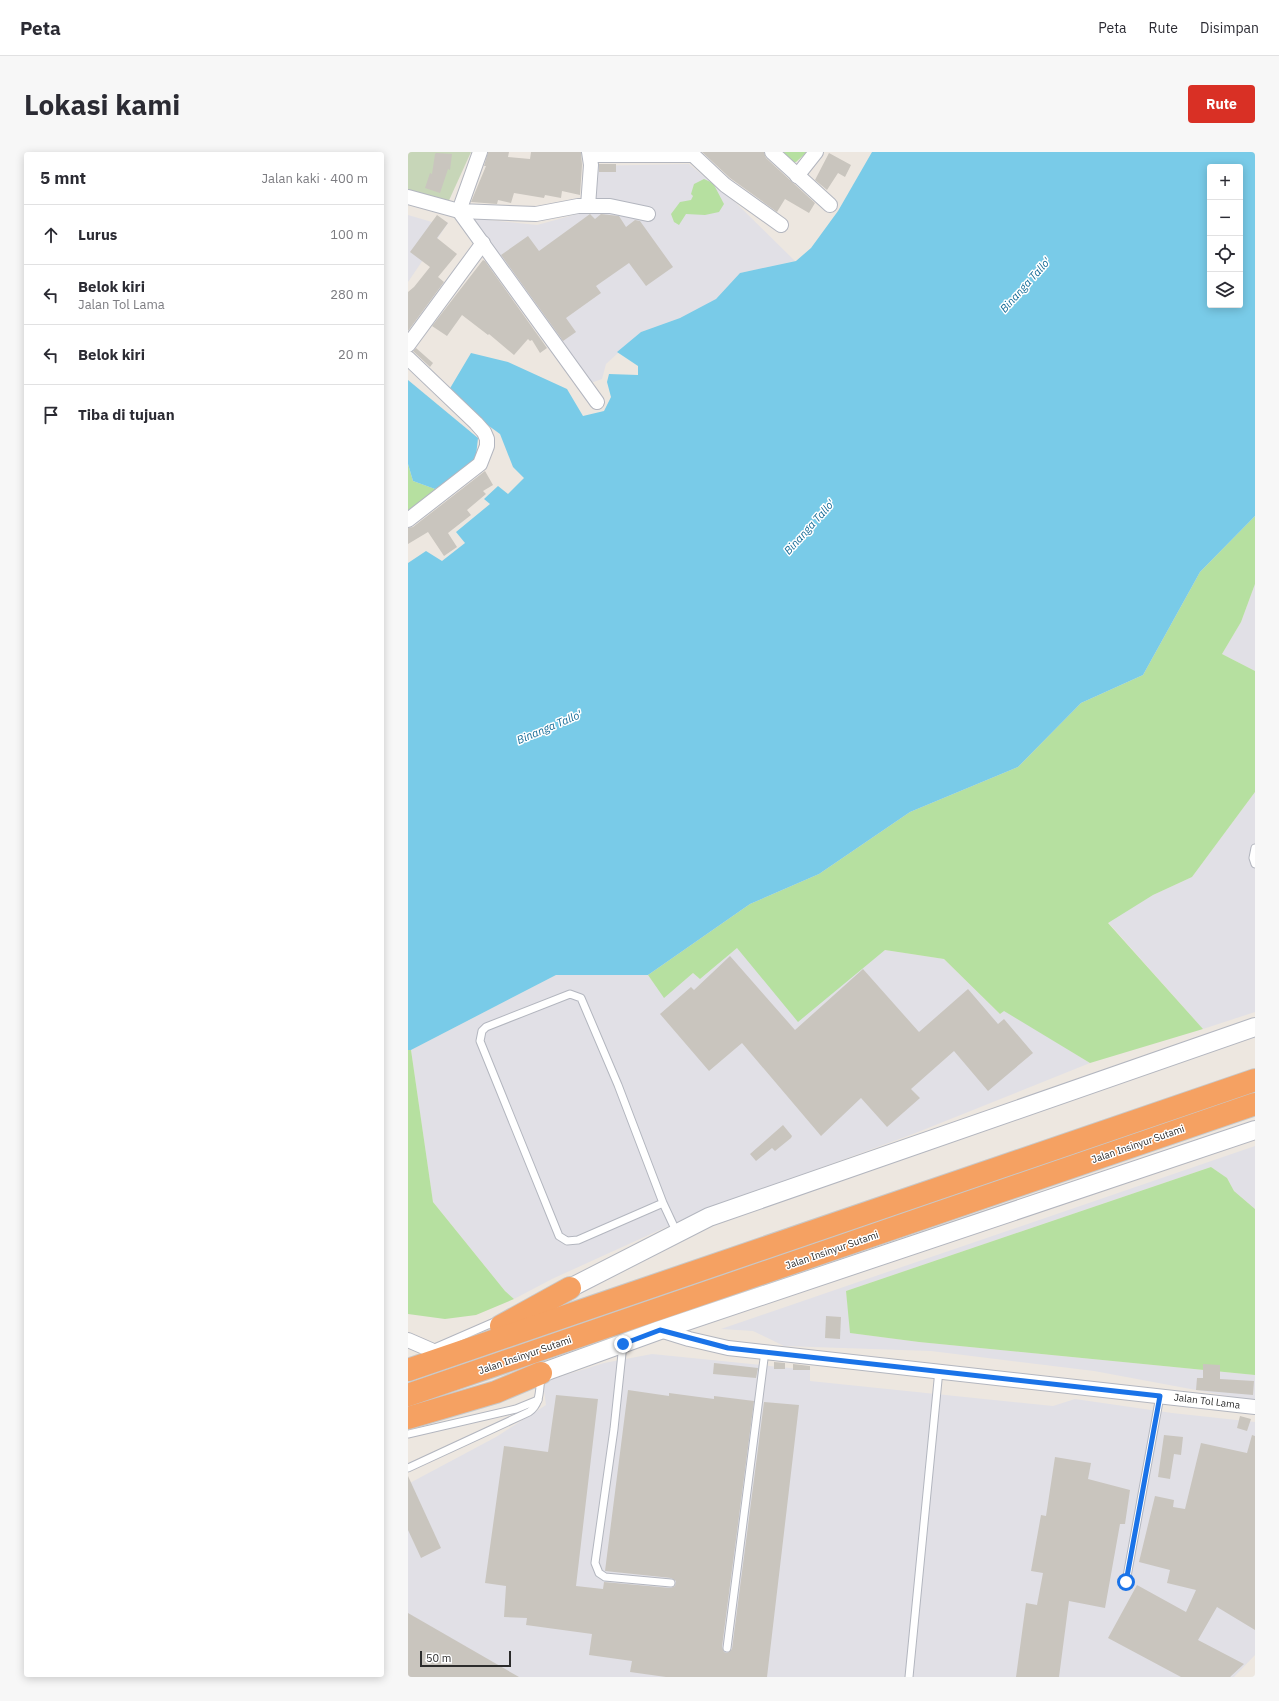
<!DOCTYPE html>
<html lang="id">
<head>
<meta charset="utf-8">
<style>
  body { margin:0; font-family:"IBM Plex Sans",sans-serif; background:#f7f7f7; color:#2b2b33 }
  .controls { position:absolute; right:12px; top:12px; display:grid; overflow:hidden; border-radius:4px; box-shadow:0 2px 10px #0003 }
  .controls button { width:36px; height:36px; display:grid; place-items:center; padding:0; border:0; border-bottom:1px solid #e1e1e2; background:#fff; color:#2b2b33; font:20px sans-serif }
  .scale { position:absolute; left:12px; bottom:10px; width:91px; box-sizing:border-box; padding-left:4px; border:2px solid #2c2c2c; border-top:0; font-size:11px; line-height:14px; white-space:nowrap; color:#2c2c2c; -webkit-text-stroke:3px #fff; paint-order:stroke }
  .stop { position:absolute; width:12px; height:12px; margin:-9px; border:3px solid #1a73e8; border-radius:50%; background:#fff }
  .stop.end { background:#1a73e8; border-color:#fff; box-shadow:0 1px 4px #0008 }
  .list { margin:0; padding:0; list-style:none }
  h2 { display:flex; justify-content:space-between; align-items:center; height:52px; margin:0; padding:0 16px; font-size:17px }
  h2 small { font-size:13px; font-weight:400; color:#7c7c81 }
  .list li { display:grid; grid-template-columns:26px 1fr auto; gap:12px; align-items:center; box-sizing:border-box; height:60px; padding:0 16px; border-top:1px solid #e1e1e2 }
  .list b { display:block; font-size:15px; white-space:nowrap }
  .list p { margin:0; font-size:13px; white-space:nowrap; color:#7c7c81 }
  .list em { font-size:13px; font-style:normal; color:#7c7c81 }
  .icon { flex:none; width:22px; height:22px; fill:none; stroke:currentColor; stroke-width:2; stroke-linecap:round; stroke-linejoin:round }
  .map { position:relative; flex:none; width:847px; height:1525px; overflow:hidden; border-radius:4px }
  header { display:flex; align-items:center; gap:24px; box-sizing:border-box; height:56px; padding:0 20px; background:#fff; border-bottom:1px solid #e1e1e2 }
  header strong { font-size:19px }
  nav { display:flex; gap:22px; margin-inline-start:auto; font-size:14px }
  .intro { display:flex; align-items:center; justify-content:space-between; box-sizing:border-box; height:96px; padding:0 24px }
  h1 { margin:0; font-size:28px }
  .button { padding:10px 18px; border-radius:4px; background:#d93025; color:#fff; font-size:14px; font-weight:700 }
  main { display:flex; gap:24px; padding:0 24px }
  aside { flex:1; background:#fff; border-radius:4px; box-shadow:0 2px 10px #0003 }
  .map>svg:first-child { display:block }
</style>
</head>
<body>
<header>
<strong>Peta</strong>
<nav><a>Peta</a><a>Rute</a><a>Disimpan</a></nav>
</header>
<div class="intro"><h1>Lokasi kami</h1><a class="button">Rute</a></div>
<main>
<aside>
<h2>5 mnt<small>Jalan kaki · 400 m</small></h2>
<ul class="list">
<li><svg class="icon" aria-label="ahead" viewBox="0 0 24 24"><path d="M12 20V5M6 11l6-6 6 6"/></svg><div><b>Lurus</b></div><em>100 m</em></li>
<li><svg class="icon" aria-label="left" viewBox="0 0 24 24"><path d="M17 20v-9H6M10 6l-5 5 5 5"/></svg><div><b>Belok kiri</b><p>Jalan Tol Lama</p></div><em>280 m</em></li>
<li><svg class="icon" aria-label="left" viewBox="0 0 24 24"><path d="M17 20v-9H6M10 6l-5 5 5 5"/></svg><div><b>Belok kiri</b></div><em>20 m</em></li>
<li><svg class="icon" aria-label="arrive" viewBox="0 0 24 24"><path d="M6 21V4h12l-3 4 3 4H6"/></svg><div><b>Tiba di tujuan</b></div></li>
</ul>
</aside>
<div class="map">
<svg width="847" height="1525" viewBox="0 0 847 1525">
  <rect width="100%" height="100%" fill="#ede7e0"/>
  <g fill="#e1e0e6">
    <path d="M 281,12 L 327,50 L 387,109 L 332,121 L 306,149 L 272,166 L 233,180 L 198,212 L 194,227 L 174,234 L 62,66 L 129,73 L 173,61 L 181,14 Z"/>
    <path d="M 0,63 L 24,70 L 40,71 L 0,130 Z"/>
    <path d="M 847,432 L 847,519 L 814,502 L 833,470 Z"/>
    <path d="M 847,640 L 847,860 L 795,877 L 700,770 L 745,743 L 784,725 Z"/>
    <path d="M 329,796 L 468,805 L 477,798 L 536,807 L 592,862 L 596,858 L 682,911 L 505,982 L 289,1061 L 144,1127 L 106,1147 L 97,1139 L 25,1050 L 3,898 L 148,823 L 240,823 L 256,845 L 285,821 L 292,827 Z"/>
    <path d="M 847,994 L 847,1057 L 826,1039 L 819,1026 L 803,1015 L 438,1139 L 443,1181 L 511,1190 L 847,1223 L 847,1249 L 686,1219 L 523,1199 L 376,1194 L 345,1179 L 313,1177 Z"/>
    <path d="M 244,1202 L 402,1218 L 402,1229 L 645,1254 L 667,1247 L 764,1261 L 847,1270 L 847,1503 L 826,1525 L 0,1525 L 0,1332 L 88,1285 L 138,1253 L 135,1230 L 196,1211 Z"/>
  </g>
  <g fill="#b6e0a0">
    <path d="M 371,0 L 399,0 L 388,10 L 383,10 Z"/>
    <path d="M 296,27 L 305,31 L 316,52 L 311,60 L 297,63 L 278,62 L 271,73 L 266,70 L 263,62 L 272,50 L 283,48 L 285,44 L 283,42 L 286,32 Z"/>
    <path d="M 0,312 L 5,329 L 30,338 L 0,359 Z"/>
    <path d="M 847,364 L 847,432 L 833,470 L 814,502 L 847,519 L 847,640 L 784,725 L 745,743 L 700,771 L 795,877 L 682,911 L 596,859 L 592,862 L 536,807 L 477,798 L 390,870 L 329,796 L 292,827 L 285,821 L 256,846 L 240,823 L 342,752 L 411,722 L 502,660 L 610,615 L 673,551 L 735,523 L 792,420 Z"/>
    <path d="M 0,898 L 3,898 L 25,1050 L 97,1139 L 106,1147 L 68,1163 L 37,1167 L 0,1162 Z"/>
    <path d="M 803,1015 L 819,1026 L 826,1039 L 847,1057 L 847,1223 L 511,1190 L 442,1181 L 438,1139 Z"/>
  </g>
  <path fill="#c7d6b8" d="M 0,0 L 63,0 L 38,55 L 0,44 Z"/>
  <g fill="#79cbe8" fill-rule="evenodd">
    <path d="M 464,0 L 847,0 L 847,364 L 792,420 L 735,523 L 673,551 L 610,615 L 502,660 L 411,722 L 342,752 L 240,823 L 148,823 L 3,898 L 0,898 L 0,411 L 18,399 L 34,409 L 57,391 L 48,380 L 82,352 L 76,347 L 90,334 L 100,342 L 116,326 L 105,315 L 92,282 L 63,261 L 41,238 L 63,201 L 100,210 L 159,237 L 175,264 L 196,259 L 203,245 L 199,230 L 201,222 L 230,223 L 230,214 L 209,200 L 233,180 L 272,166 L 308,147 L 332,121 L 388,109 L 403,96 L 430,59 ZM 802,15 L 832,15 L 832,153 L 802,153 Z"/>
    <path d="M 0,228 L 70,286 L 68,304 L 64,312 L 27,337 L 5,329 L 0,312 Z"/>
  </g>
  <g fill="#c9c5be">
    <path d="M 80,0 L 101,0 L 100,5 L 122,7 L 123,0 L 173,0 L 174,13 L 172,43 L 154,39 L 153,46 L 137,43 L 136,46 L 106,41 L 103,51 L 90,48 L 89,52 L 63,50 L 78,14 L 76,14 Z"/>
    <path d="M 294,0 L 356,0 L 358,6 L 407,51 L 401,61 L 377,47 L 369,60 L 322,26 Z"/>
    <path d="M 28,1 L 44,2 L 42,18 L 40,17 L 32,41 L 17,36 L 22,21 L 24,22 L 27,2 Z"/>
    <path d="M 421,1 L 443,13 L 437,25 L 430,21 L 419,38 L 407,28 Z"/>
    <rect x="191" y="12" width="17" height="8"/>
    <path d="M 182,62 L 187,67 L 193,62 L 211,64 L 218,75 L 227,68 L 232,69 L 265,115 L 238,134 L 221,111 L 188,134 L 193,141 L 158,166 L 168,180 L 155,189 L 93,103 L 120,84 L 131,99 Z"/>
    <path d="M 29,63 L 40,71 L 29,86 L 49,102 L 30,125 L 36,130 L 0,179 L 0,140 L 6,135 L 22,115 L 2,100 Z"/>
    <path d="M 75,108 L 77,109 L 139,196 L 132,201 L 124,188 L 122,189 L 120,187 L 106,203 L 81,182 L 80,183 L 54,163 L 39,184 L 24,174 Z"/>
    <path d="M 8,196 L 25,211 L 22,215 L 5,199 Z"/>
    <path d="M 77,319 L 85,333 L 75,339 L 78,342 L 59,358 L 63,363 L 40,381 L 49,395 L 36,404 L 20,380 L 0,392 L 0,376 L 5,375 Z"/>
    <path d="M 322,804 L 387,878 L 455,817 L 511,880 L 560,837 L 590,872 L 596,867 L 625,901 L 580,939 L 546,899 L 503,937 L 512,946 L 479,975 L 453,946 L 413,984 L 334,891 L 301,919 L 252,862 L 283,835 L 286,838 Z"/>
    <path d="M 375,973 L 384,984 L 383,986 L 367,999 L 364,996 L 348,1009 L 342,1002 Z"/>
    <path d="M 418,1164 L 433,1165 L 432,1187 L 417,1186 Z"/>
    <path d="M 366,1210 L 377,1211 L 377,1217 L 366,1217 Z"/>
    <path d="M 306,1211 L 350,1216 L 348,1226 L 305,1222 Z"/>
    <path d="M 385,1212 L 402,1214 L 402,1218 L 385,1218 Z"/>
    <path d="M 795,1212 L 812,1213 L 812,1227 L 846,1229 L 845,1243 L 788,1238 L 789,1226 L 795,1226 Z"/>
    <path d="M 220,1238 L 261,1244 L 261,1241 L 306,1247 L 306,1244 L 346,1249 L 314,1495 L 316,1500 L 319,1501 L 324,1497 L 356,1250 L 391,1253 L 359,1525 L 258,1525 L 222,1520 L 224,1509 L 181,1503 L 184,1482 L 118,1473 L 119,1466 L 96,1465 L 98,1434 L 77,1431 L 96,1294 L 140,1300 L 148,1243 L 190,1247 L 168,1434 L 195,1437 L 196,1430 L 263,1436 L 267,1434 L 268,1429 L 263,1426 L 197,1419 Z"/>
    <path d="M 832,1264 L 843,1267 L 839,1279 L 829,1276 Z"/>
    <path d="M 756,1283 L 775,1285 L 773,1303 L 766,1302 L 762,1327 L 750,1325 Z"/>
    <path d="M 844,1283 L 847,1284 L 847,1478 L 809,1455 L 790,1488 L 836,1512 L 822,1525 L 773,1525 L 700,1486 L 729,1433 L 778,1460 L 788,1438 L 759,1431 L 762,1418 L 731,1410 L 747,1344 L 766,1348 L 765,1355 L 777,1357 L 793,1291 L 839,1301 Z"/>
    <path d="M 647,1305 L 683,1311 L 680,1327 L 722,1338 L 717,1372 L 712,1372 L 697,1456 L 661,1449 L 651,1525 L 608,1525 L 618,1451 L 629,1453 L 635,1421 L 623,1419 L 633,1363 L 638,1364 Z"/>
    <path d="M 0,1324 L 33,1396 L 13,1406 L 0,1378 Z"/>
    <path d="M 0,1461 L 111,1525 L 0,1525 Z"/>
  </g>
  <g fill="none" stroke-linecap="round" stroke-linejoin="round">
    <g stroke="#b3b6bf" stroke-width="9">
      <g id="service">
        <path d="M 847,696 L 845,706 L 847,712"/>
        <path d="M 255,1051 L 170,1088 L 159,1089 L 151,1084 L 72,889 L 74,879 L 78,875 L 162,842 L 173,846 L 210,933 L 255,1051 L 269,1081"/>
        <path d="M 215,1192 L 206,1277 L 187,1411 L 191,1421 L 197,1425 L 263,1431"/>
        <path d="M 22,1198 L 91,1168"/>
        <path d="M 0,1282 L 108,1257 L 130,1248"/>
        <path d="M 0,1316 L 121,1260 C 133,1251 131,1239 133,1225"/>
        <path d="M 718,1430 L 752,1244"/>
        <path d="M 319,1496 L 357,1199"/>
        <path d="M 501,1525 L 531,1218"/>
      </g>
    </g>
    <g stroke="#b3b6bf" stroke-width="16">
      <g id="minor">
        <path d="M 72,0 L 51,59 L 128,62 L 170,54 L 202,54 L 240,62"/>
        <path d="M 364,0 L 422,53"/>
        <path d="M 182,3 L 285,3 L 317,33 L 373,73"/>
        <path d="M 389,24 L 408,0"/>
        <path d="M 0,45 L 51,59 L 189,250"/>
        <path d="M 180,54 L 183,13 L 181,0"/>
        <path d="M 0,193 L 75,91"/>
        <path d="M 0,206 L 68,271 L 76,280 L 79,287 L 79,294 L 72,312 L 0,368"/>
        <path d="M 252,1178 L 281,1187 L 320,1196 L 847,1255"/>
        <path d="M 0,1188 L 23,1198 L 28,1208"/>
      </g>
    </g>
    <g stroke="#b3b6bf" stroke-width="20">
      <g id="tertiary">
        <path d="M 162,1136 L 301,1065 L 847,875"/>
        <path d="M 133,1221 L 252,1178 L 847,978"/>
      </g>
    </g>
    <g stroke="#c8c8c8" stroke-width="24">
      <g id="motorway">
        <path d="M 93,1174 L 162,1136"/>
        <path d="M 0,1218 L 847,928"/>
        <path d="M 0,1243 L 847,952"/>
        <path d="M 0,1266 L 88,1240 L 133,1221"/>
      </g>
    </g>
    <use href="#service" stroke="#fff" stroke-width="7"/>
    <use href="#minor" stroke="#fff" stroke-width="14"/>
    <use href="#tertiary" stroke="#fff" stroke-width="18"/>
    <use href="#motorway" stroke="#f5a162" stroke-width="22"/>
  </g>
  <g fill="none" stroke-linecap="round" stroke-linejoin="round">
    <path stroke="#1a73e8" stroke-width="5" d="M 215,1192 L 252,1178 L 320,1196 L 752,1244 L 718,1430"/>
  </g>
  <g text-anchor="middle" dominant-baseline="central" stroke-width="3" stroke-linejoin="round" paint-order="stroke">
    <g font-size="10" fill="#2c2c2c" stroke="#fff">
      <text transform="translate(730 992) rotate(-19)">Jalan Insinyur Sutami</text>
      <text transform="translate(424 1098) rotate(-19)">Jalan Insinyur Sutami</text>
      <text transform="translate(117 1203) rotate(-19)">Jalan Insinyur Sutami</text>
      <text transform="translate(799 1249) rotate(7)">Jalan Tol Lama</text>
    </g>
    <g font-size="11" font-style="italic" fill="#156b97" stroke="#fff">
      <text transform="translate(617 133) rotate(-48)">Binanga Tallo'</text>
      <text transform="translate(401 375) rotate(-48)">Binanga Tallo'</text>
      <text transform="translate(141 575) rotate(-23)">Binanga Tallo'</text>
    </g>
  </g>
</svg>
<div class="controls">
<button>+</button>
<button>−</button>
<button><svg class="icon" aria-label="locate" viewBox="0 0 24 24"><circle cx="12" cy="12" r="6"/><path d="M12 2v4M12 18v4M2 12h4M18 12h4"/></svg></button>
<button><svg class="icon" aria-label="layers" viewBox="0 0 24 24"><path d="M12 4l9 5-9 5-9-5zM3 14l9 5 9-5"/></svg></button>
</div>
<div class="scale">50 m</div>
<div class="stop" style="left:718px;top:1430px"></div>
<div class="stop end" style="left:215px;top:1192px"></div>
</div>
</main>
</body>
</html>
